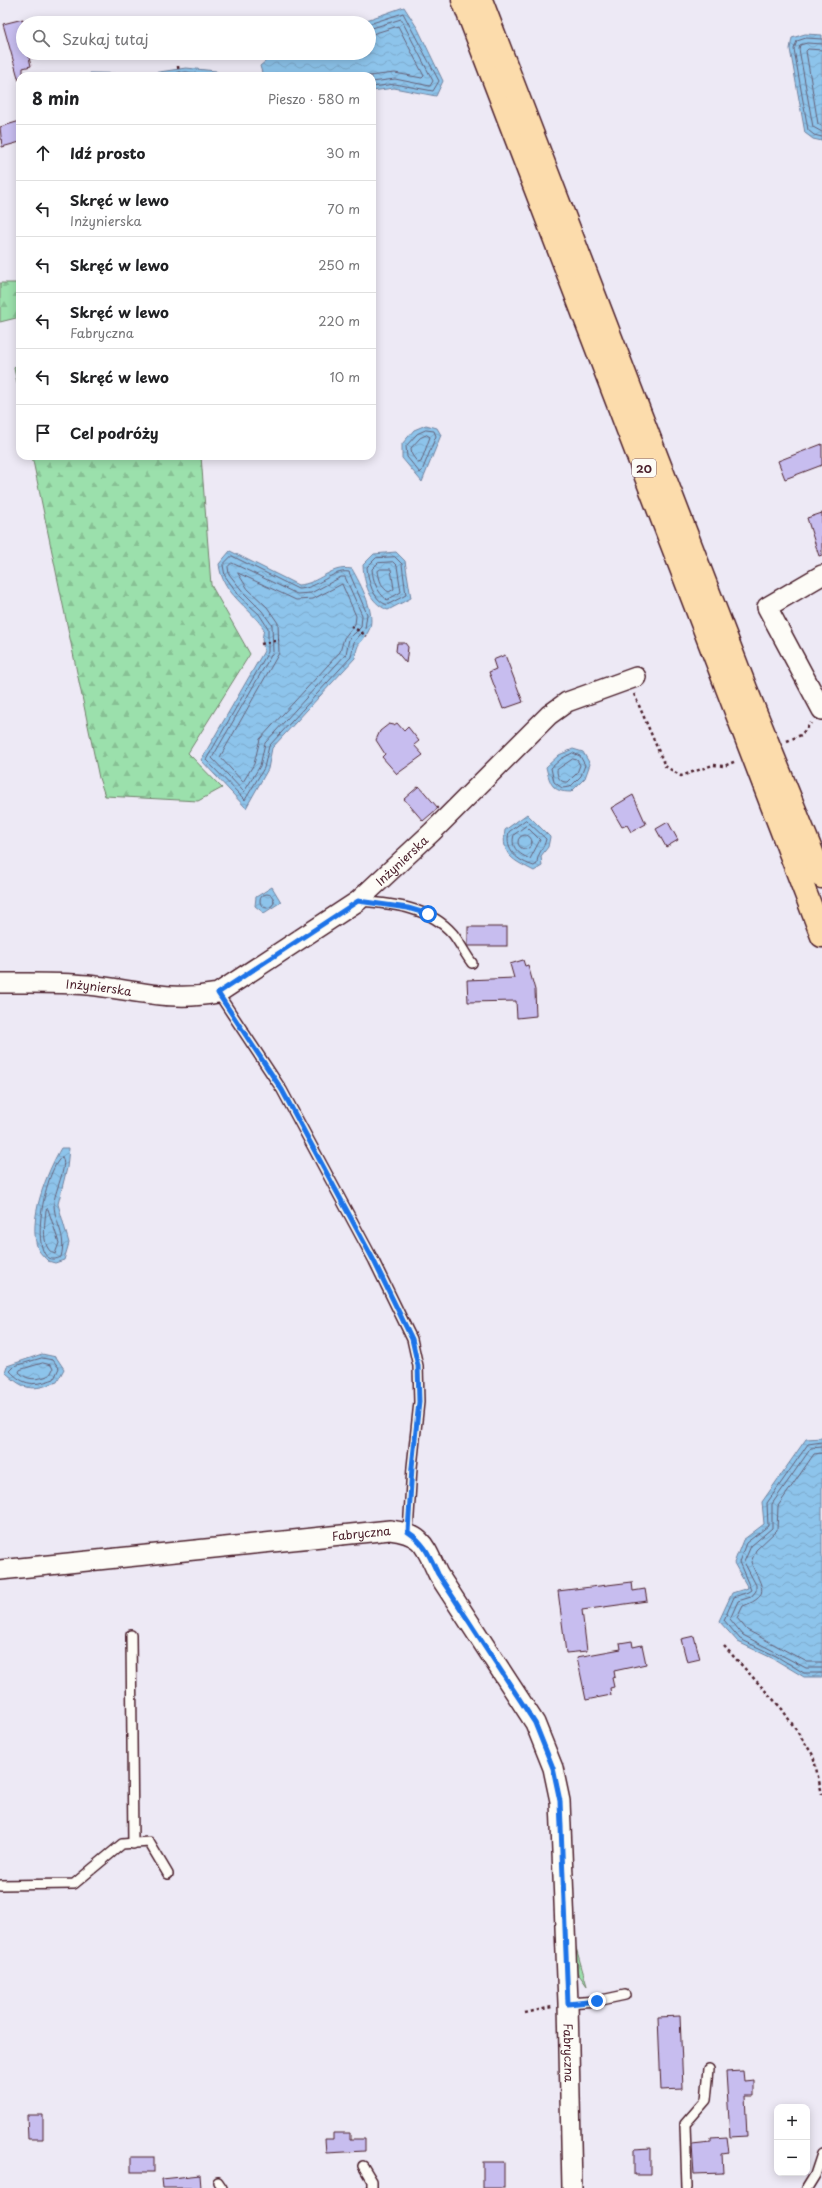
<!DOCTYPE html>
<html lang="pl">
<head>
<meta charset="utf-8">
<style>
  body { margin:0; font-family:"Playpen Sans",sans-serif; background:#f2f2f2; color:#202124 }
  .controls { position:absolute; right:12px; bottom:12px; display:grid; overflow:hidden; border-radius:8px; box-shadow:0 2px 10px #0003 }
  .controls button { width:36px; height:36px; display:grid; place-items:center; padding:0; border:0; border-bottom:1px solid #e0e0e0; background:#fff; color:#202124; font:20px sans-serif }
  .stop { position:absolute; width:12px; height:12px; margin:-9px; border:3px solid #1a73e8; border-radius:50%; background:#fff }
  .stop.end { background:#1a73e8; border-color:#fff; box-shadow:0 1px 4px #0008 }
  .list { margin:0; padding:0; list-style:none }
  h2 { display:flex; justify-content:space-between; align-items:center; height:52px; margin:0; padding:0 16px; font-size:17px }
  h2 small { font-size:13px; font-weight:400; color:#757577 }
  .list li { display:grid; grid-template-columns:26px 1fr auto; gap:12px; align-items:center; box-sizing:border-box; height:56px; padding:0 16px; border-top:1px solid #e0e0e0 }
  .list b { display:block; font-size:15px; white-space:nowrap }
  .list p { margin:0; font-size:13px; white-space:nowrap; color:#757577 }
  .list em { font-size:13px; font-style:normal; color:#757577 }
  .icon { flex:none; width:22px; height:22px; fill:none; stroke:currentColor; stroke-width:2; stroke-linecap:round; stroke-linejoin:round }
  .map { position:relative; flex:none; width:822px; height:2188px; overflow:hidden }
  .search { position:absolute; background:#fff; box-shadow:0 2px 10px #0003; left:16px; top:16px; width:360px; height:44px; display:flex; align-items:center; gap:10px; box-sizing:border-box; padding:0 14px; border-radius:22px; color:#757577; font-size:15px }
  .panel { position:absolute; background:#fff; box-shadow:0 2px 10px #0003; left:16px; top:72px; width:360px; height:388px; border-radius:12px }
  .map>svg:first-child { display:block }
</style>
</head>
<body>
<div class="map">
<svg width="822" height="2188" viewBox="0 0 822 2188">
  <defs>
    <pattern id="grass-tufts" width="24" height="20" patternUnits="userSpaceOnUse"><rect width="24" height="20" fill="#9be0ac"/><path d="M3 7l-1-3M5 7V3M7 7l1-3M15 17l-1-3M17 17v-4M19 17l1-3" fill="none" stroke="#87c094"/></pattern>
    <pattern id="forest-firs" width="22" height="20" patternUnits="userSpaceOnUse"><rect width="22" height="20" fill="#9be0ac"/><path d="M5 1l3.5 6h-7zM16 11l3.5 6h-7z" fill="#87c094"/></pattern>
    <pattern id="water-waves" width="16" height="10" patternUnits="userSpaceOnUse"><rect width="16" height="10" fill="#8dc4eb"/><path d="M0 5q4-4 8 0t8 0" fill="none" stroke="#7ba8ca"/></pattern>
  </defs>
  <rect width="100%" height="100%" fill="#ede9f5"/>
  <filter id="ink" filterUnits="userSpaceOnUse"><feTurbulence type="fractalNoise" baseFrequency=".025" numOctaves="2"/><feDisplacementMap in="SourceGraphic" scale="8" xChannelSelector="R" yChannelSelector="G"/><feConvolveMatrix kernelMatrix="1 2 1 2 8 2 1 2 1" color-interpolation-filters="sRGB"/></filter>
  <g filter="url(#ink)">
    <path fill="url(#grass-tufts)" stroke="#72806c" d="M 575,1944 L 587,1986 L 577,1972 Z"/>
    <g fill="url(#forest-firs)" stroke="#72806c">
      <path d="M 0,283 L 20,283 L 20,317 L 0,322 Z"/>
      <path d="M 20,361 L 20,397 L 14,368 Z"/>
      <path d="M 32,456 L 201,456 L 211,585 L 250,654 L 188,753 L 222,788 L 198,801 L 105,796 L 99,778 Z"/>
    </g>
    <g fill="url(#water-waves)" stroke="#72829e">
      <path d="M 404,7 L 418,29 L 443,81 L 436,96 L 394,88 L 372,91 L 372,76 L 263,76 L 260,66 L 266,61 L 268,53 L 369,53 L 369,23 L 358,23 Z"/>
      <path d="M 805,34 L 822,35 L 822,141 L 813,139 L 805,133 L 790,49 L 792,38 Z"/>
      <path d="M 186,68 L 216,71 L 218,76 L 89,76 L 90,73 L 146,74 Z"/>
      <path d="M 426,425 L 437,428 L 441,435 L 422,482 L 402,458 L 402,444 L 414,430 Z"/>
      <path d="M 230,551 L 298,585 C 320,584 329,565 352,569 C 360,583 378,616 368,632 C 360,646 358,640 355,658 L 272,748 L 268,769 L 246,808 L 201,760 L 264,651 L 262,639 L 264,629 C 249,606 222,594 219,564 Z"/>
      <path d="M 396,552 L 405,561 L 411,598 L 388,610 C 369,603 364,583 363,565 L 374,554 Z"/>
      <path d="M 573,749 L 583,752 L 590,764 L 585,778 L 571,792 C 552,792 550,784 546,767 L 559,755 Z"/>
      <path d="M 527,814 L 550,837 L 548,847 L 541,856 L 542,866 L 534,871 C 513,860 501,856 505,830 Z"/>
      <path d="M 272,887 L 281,902 L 264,913 L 255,906 L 256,897 Z"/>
      <path d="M 61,1148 L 69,1148 L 67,1168 L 58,1204 L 69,1243 L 64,1260 L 55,1263 L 48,1261 C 45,1258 40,1253 38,1249 C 27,1221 47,1172 61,1148 Z"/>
      <path d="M 42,1354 L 56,1357 L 64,1369 L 57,1382 C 32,1391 25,1391 5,1372 L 7,1366 Z"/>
      <path d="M 822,1438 L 822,1677 L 804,1677 L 774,1659 L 738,1642 L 719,1621 L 732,1593 L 748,1588 L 734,1563 L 743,1540 L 764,1524 L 762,1502 L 806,1439 Z"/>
    </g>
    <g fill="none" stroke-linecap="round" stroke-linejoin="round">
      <g stroke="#656178" stroke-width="1">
        <path d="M 369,24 L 403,13 L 439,81 L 433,91 L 395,84 L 372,87"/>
        <path d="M 369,29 L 401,19 L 433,81 L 430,86 L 395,79 L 372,82"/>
        <path d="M 822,39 L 806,38 L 797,41 L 794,49 L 808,130 L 814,135 L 822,137"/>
        <path d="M 822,44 L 807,43 L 800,45 L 799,49 L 813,127 L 822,132"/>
        <path d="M 822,50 L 808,49 L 806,51 L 818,124 L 822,126"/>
        <path d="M 157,76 L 186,72 L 214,76"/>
        <path d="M 369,76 L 395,73 L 422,78 L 424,76 L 398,26 L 369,35"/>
        <path d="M 426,430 L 434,431 L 436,436 L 422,471 L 420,473 L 407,457 L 406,446 L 417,434 Z"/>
        <path d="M 427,435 L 430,437 L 421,462 L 418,463 L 412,455 L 411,448 L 420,438 Z"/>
        <path d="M 232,556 L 298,589 C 318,589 332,569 349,572 L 367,614 L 365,629 L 354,642 L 351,657 L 269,746 L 264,768 L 245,800 L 206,760 L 268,652 L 268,628 L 259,614 L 240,597 L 225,576 L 223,565 Z"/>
        <path d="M 395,557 L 402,564 L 406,595 L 387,605 C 373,600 368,581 367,567 L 376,558 Z"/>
        <path d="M 393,562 L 397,566 L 401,592 L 387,600 C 377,592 373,581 372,569 L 378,563 Z"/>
        <path d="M 232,563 L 297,594 L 311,593 L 341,577 L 345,577 L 362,615 L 361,627 L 349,639 L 346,654 L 265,743 L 260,766 L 244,792 L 212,758 L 273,652 L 272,625 L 262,611 L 244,593 L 229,574 L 228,567 Z"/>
        <path d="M 381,569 L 391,569 L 394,589 L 389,592 C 382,589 379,579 378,571 Z"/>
        <path d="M 238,573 L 296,600 L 313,599 L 342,584 L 356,616 L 355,624 L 344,638 L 340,652 L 260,739 L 254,764 L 243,782 L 220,757 L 279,653 L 278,623 L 267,607 L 248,589 Z"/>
        <path d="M 573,753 L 580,756 L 585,765 L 581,776 L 570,787 L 562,788 L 554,782 L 551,768 L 561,759 Z"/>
        <path d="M 573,759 L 577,760 L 580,765 L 577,773 L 568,782 C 560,783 557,777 557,770 Z"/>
        <path d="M 526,820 L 546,839 C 544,849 537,853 537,864 L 534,866 C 518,861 504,851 509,832 Z"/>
        <path d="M 526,826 L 540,840 L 530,859 C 519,854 510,848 514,835 Z"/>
        <circle cx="525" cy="842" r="7"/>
        <circle cx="267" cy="901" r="7"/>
        <path d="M 62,1157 C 69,1166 53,1193 54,1205 C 55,1225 67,1234 61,1257 C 24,1275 44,1168 62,1157 Z"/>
        <path d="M 48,1209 L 59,1243 L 55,1254 C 40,1249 45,1222 46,1210 Z"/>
        <path d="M 42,1358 L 53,1360 L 59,1368 L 54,1379 C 35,1386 24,1386 10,1371 L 15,1366 Z"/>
        <path d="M 43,1363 L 51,1365 L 53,1369 L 50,1375 C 40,1379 28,1382 19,1372 L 20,1370 Z"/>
        <path d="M 822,1442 L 808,1444 L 767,1503 L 768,1526 L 746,1543 L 739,1562 L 751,1590 L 748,1592 L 734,1597 L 724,1620 L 740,1639 L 776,1656 L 804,1673 L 822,1673"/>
        <path d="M 822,1447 L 811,1448 L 772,1504 L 772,1528 L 751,1546 L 744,1562 L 756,1585 L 756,1591 L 751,1597 L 738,1601 L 730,1619 L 743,1635 L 806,1668 L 822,1668"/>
        <path d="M 822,1453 L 814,1454 L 778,1506 L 777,1530 L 756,1550 L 751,1562 C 759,1584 774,1595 743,1606 L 737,1618 L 747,1630 L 807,1662 L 822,1662"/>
      </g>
    </g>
    <g fill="#c7bdef" stroke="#4a1f2b">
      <path d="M 23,19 L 23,53 L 28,53 L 31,66 L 23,68 L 23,76 L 20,76 L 19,81 L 3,24 Z"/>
      <path d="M 20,121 L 20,142 L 2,147 L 0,127 Z"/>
      <path d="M 822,444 L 822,465 L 785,479 L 778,461 Z"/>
      <path d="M 822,513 L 822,555 L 819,556 L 807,518 Z"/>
      <path d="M 397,643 L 405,643 L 408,647 L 406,663 L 396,651 Z"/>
      <path d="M 505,655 L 523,702 L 503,709 L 489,672 L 496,669 L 493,660 Z"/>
      <path d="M 397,723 L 404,731 L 408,727 L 419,741 L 414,745 L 423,755 L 397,774 L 382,757 L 385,754 L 376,740 L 380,731 L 389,724 L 394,725 Z"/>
      <path d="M 419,786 L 438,808 L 423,821 L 404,799 Z"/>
      <path d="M 633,795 L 646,824 L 631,832 L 627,825 L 622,827 L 611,808 Z"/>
      <path d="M 668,822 L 678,840 L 666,847 L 656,829 Z"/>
      <rect x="468" y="927" width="39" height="19"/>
      <path d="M 523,960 L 525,966 L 528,965 L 535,990 L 536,1016 L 517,1018 L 516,1001 L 468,1002 L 467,980 L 514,978 L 510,964 Z"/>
      <path d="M 632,1582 L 633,1591 L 645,1589 L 647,1601 L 582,1610 L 587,1651 L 566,1653 L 558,1591 Z"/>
      <path d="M 694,1636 L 700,1659 L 687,1662 L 681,1639 Z"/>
      <path d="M 632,1641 L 633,1647 L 642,1645 L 646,1664 L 614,1671 L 615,1677 L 612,1678 L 614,1687 L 610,1688 L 611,1695 L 586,1700 L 577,1657 L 621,1649 L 620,1643 Z"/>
      <path d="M 680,2016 L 683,2089 L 661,2090 L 658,2017 Z"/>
      <path d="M 743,2071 L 744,2081 L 754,2080 L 754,2096 L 745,2096 L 747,2136 L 730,2137 L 726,2072 Z"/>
      <path d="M 27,2115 L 43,2115 L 43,2139 L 28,2139 Z"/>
      <path d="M 333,2133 L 350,2133 L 350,2139 L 365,2139 L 365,2151 L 326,2153 L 325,2139 L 333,2139 Z"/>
      <path d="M 727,2137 L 729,2153 L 722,2154 L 723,2173 L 694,2174 L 692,2144 L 711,2142 L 711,2138 Z"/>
      <path d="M 651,2148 L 651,2175 L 634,2175 L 634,2149 Z"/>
      <rect x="131" y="2157" width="23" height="15"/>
      <rect x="483" y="2162" width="21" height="26"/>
      <path d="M 200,2175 L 201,2188 L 163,2188 L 162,2179 Z"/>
    </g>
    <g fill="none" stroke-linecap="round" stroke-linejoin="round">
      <g stroke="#4a1f2b" stroke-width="12">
        <g id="service">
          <path d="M 359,901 C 393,904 430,907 453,934 C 460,943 465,954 472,963"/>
          <path d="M 218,993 L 282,1090 L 374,1261 L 412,1339 L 418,1366 L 419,1402 L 412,1467 L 408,1532"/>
          <path d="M 131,1635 L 133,1844"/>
          <path d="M 0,1885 L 74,1884 L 122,1844 L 149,1842 L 168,1874"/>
          <path d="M 568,2003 L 597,2001 L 625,1995"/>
          <path d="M 363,2166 L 372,2181 L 372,2188"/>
          <path d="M 218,2182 L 222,2188"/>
          <path d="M 687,2188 L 685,2124 L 706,2100 L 709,2069"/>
          <path d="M 807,2188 L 815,2175 L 822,2154"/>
        </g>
      </g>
      <g stroke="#4a1f2b" stroke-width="22">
        <g id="minor">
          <path d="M 822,575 L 767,607 L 822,710"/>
          <path id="s1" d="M 0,983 C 29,983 59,982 88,985 C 136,990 170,1002 218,993 L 358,901 L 432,832 L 549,715 L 567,702 L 636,677"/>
          <path id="s2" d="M 0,1570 L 390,1530 C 424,1534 425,1547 438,1574 L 535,1723 L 553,1768 L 560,1801 L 568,2003 L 572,2188"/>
        </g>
      </g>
      <g stroke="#4a1f2b" stroke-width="25">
        <g id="primary">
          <path d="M 463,0 L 822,936"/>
          <path d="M 481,0 L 746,689 L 822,877"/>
        </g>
      </g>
      <g stroke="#4a1f2b" stroke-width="2.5" stroke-dasharray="3 3" stroke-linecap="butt">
        <path d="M 178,66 L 179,76"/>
        <path d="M 351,626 L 367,636"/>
        <path d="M 261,644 L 279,640"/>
        <path d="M 634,694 L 665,766 L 681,776 L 713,765 L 724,766 L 736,761"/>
        <path d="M 787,741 L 801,735 L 811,723"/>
        <path d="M 724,1646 L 782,1709 L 813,1755 L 822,1794"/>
        <path d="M 525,2013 L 552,2007"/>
      </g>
      <use href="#service" stroke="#fdfcf7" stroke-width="9"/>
      <use href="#minor" stroke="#fdfcf7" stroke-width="19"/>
      <use href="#primary" stroke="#fcdcac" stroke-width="22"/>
    </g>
  </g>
  <g fill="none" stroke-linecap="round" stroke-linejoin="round" filter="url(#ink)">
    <path stroke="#1a73e8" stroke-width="5" d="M 428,914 L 408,908 L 358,901 L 218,993 L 282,1090 L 374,1261 L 412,1339 L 418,1366 L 419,1402 L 412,1467 L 408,1532 C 425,1543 430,1557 438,1574 L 535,1723 L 553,1768 L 560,1801 L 568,2004 L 597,2001"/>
  </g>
  <g text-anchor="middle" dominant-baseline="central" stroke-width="4" stroke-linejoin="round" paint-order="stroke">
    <rect fill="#fdfcf7" stroke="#806168" stroke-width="1" x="632" y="459" width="24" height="18" rx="3"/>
    <g font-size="11" font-weight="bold" fill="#4a1f2b">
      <text x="644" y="468">20</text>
    </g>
    <g font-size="12" fill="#4a1f2b" stroke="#fdfcf7">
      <text stroke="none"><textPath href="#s1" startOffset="446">Inżynierska</textPath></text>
      <text stroke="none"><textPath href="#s1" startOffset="99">Inżynierska</textPath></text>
      <text stroke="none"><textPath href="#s2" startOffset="363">Fabryczna</textPath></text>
      <text stroke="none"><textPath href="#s2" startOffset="974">Fabryczna</textPath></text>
    </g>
  </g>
</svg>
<div class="controls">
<button>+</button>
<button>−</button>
</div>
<div class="stop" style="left:428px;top:914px"></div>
<div class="stop end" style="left:597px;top:2001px"></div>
<div class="search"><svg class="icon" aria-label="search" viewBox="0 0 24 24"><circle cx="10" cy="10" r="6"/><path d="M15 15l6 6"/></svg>Szukaj tutaj</div>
<section class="panel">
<h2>8 min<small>Pieszo · 580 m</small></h2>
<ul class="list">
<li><svg class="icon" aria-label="ahead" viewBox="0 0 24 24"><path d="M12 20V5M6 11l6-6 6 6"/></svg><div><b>Idź prosto</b></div><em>30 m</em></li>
<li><svg class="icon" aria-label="left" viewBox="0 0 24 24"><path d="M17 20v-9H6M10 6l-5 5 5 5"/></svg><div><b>Skręć w lewo</b><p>Inżynierska</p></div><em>70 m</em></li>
<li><svg class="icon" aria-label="left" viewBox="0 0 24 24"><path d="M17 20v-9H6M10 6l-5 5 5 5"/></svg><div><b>Skręć w lewo</b></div><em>250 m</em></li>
<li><svg class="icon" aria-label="left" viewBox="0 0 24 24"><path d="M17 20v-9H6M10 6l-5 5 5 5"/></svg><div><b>Skręć w lewo</b><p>Fabryczna</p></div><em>220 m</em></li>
<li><svg class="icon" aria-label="left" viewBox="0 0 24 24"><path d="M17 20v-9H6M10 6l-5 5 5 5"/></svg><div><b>Skręć w lewo</b></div><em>10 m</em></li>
<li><svg class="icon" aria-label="arrive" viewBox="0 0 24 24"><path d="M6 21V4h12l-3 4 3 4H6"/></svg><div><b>Cel podróży</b></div></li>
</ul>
</section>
</div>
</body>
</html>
